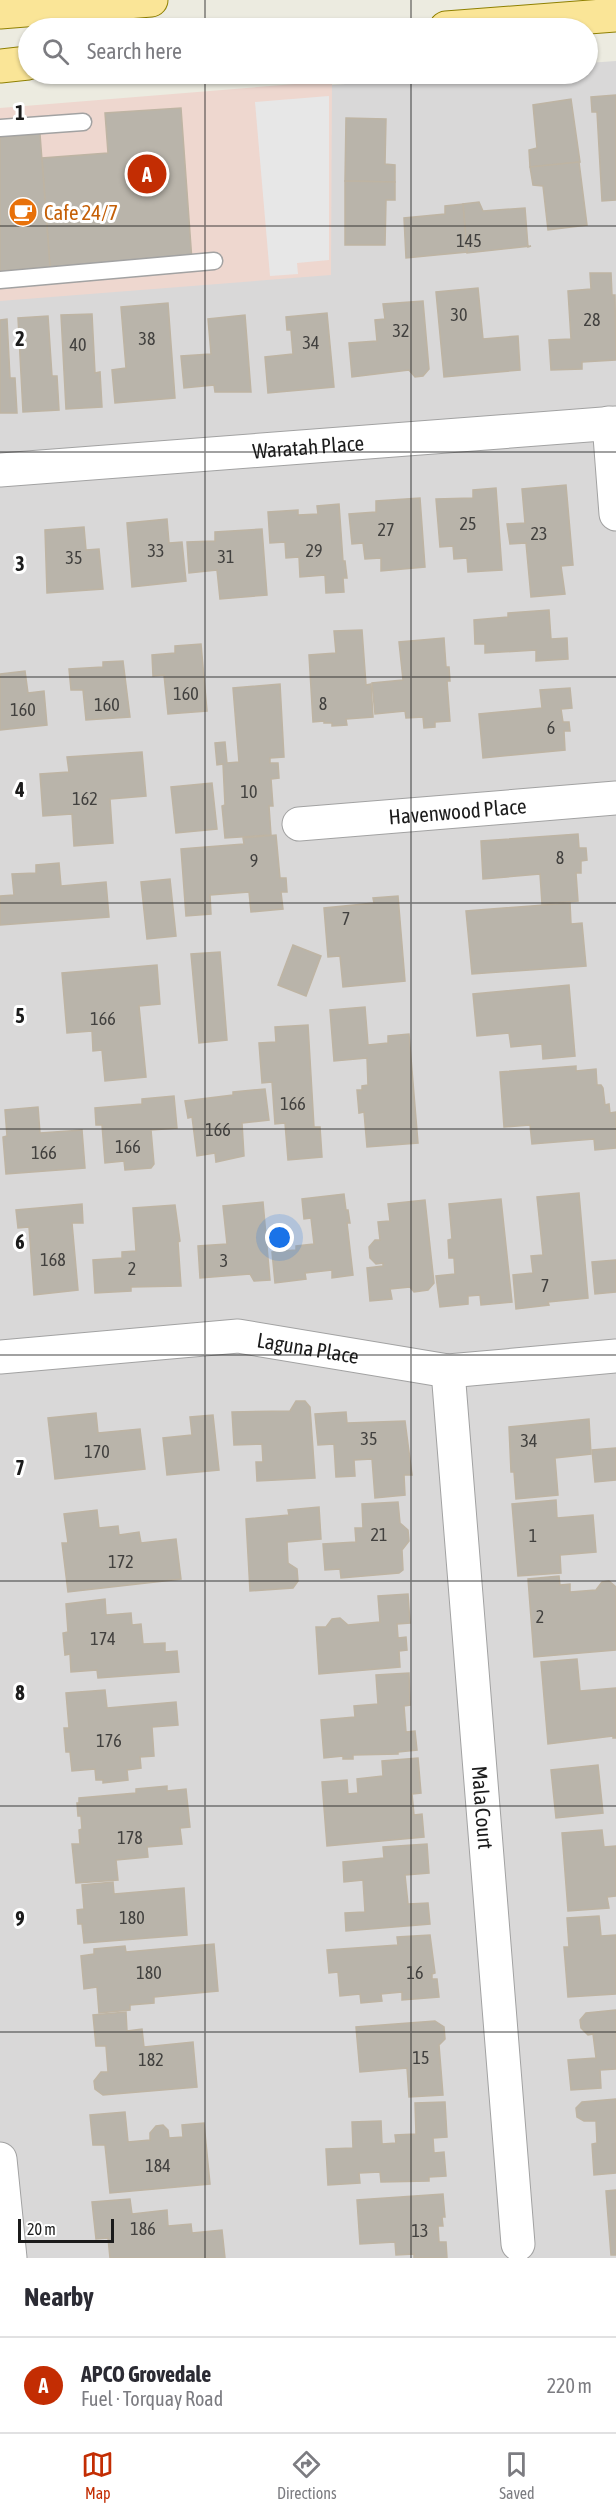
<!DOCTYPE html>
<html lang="en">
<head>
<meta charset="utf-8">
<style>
  body { margin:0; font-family:"Asap Condensed",sans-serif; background:#f2f2f3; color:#2b2b33 }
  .scale { position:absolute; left:18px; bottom:15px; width:96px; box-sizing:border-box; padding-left:6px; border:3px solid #1b1b1b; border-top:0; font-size:16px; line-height:21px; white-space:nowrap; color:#1b1b1b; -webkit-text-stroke:4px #fff; paint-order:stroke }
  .you { position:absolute; left:280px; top:1238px; width:21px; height:21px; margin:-15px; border:4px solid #fff; border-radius:50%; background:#1a73e8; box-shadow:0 0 0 9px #1a73e833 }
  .badge { display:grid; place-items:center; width:39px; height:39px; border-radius:50%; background:#c32d03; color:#fff; font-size:20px; font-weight:700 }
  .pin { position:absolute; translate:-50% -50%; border:3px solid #fff; box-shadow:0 2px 6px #0006 }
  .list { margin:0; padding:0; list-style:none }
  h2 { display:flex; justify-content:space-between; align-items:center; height:78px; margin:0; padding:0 24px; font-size:26px }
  h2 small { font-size:20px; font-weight:400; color:#7c7c81 }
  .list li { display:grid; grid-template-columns:39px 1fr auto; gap:18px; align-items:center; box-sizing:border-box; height:96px; padding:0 24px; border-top:2px solid #e1e1e2 }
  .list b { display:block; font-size:22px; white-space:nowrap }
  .list p { margin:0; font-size:20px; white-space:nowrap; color:#7c7c81 }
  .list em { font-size:20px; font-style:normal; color:#7c7c81 }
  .icon { flex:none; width:33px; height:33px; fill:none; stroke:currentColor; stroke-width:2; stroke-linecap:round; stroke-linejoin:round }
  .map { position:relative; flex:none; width:616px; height:2258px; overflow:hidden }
  .search { position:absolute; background:#fff; box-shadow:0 2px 4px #0004; left:18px; right:18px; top:18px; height:66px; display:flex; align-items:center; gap:15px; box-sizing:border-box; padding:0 21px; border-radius:33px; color:#7c7c81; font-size:22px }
  .sheet { height:174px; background:#fff }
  nav { display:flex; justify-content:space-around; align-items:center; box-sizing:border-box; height:84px; border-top:2px solid #e1e1e2; background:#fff; font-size:16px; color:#7c7c81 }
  nav a { display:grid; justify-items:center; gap:3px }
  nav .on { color:#c32d03 }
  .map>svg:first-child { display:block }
</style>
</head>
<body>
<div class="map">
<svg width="616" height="2258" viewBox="0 0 616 2258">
  <rect width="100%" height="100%" fill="#ecebe0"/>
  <path fill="#d9d8d8" d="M 616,61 L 616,2258 L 0,2258 L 0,112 L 468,74 L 588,74 L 588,63 Z"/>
  <path fill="#eed7cf" d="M 332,81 L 331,275 L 0,301 L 0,108 Z"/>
  <path fill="#e7e7e7" d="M 329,96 L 329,260 L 297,263 L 298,274 L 270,276 L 255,102 Z"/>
  <g fill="#b9b4aa" stroke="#beb4a3" stroke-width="1.5">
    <path d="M 616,95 L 616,200 L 602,201 L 597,112 L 592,112 L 591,97 Z"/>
    <path d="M 571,99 L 580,162 L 530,167 L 529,150 L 537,148 L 533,105 Z"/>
    <path d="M 181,108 L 192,261 L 117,262 L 50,267 L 42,158 L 108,153 L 105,113 Z"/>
    <path d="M 346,118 L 386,119 L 385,164 L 395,165 L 395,182 L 345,181 Z"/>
    <path d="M 40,134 L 50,267 L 0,271 L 0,137 Z"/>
    <path d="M 579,162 L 587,225 L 548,230 L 543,186 L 533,185 L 530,167 Z"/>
    <path d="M 345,181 L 395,182 L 395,200 L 386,200 L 385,245 L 345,245 Z"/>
    <path d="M 479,202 L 483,211 L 525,208 L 528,247 L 531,246 L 467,253 L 463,204 Z"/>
    <path d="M 463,204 L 467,252 L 406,258 L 404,218 L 445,214 L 445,206 Z"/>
    <path d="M 590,273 L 611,273 L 612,295 L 615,295 L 616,360 L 582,362 L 582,369 L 551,370 L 549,340 L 571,339 L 568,291 L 591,289 Z"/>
    <path d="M 478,288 L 483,339 L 518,336 L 520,370 L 444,377 L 436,292 Z"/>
    <path d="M 423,301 L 429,369 L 423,376 L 415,377 L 409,370 L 352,377 L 349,343 L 377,341 L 375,320 L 385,319 L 383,304 Z"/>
    <path d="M 168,303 L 175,398 L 115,403 L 112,370 L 126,368 L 121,307 Z"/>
    <path d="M 327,313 L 334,387 L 268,393 L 265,357 L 293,354 L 291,330 L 287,330 L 286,317 Z"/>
    <path d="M 92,314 L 95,373 L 100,372 L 102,407 L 66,409 L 61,315 Z"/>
    <path d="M 245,315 L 251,392 L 215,392 L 214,385 L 184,388 L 181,356 L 211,354 L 208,319 Z"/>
    <path d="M 48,316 L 52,376 L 57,376 L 59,410 L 23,412 L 18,318 Z"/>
    <path d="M 7,319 L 10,378 L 15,378 L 17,413 L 0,413 L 0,320 Z"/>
    <path d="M 566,485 L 573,565 L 561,566 L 565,594 L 531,597 L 526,543 L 510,544 L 507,524 L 525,523 L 522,489 Z"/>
    <path d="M 496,488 L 502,570 L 468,572 L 467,558 L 454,559 L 453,546 L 440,547 L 436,499 L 473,498 L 473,490 Z"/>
    <path d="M 420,498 L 425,567 L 381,571 L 381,558 L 365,559 L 363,543 L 352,544 L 349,514 L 376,512 L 376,501 Z"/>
    <path d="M 339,504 L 343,561 L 345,561 L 347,578 L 343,578 L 344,592 L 326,593 L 325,575 L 300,577 L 299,557 L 286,558 L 285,542 L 270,543 L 268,512 L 298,510 L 298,515 L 318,514 L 317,506 Z"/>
    <path d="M 167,519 L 169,543 L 182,542 L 186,581 L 132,587 L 127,523 Z"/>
    <path d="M 84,527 L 86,550 L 99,549 L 103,589 L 47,593 L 45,530 Z"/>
    <path d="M 262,529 L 267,595 L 220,599 L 217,570 L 189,573 L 187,542 L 215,541 L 215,532 Z"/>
    <path d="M 549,610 L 551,639 L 567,638 L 568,659 L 536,661 L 536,650 L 485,653 L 485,644 L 475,644 L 474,620 L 508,617 L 508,613 Z"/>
    <path d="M 362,630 L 366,685 L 371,684 L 373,717 L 346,719 L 347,725 L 332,726 L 332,723 L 324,723 L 324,721 L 313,722 L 309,655 L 336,653 L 334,631 Z"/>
    <path d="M 444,638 L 446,667 L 449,667 L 450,681 L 447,681 L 450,721 L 435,722 L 435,727 L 424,728 L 423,717 L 406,718 L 405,711 L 375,714 L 372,683 L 403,680 L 399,642 Z"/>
    <path d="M 201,644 L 207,711 L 168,714 L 164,675 L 153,676 L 152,655 L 175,653 L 175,646 Z"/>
    <path d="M 123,661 L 130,717 L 86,720 L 83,690 L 71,690 L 69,669 L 103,667 L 103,662 Z"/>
    <path d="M 25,671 L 28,693 L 44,691 L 47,725 L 0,730 L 0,674 Z"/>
    <path d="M 280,684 L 284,757 L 270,758 L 270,763 L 278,763 L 279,778 L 271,779 L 273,806 L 269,806 L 271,835 L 225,838 L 222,806 L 225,805 L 223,764 L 217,765 L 215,743 L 225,742 L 227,763 L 239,762 L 233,688 Z"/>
    <path d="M 570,688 L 572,708 L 561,709 L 563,722 L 569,722 L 570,731 L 564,731 L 565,750 L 483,758 L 479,714 L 542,708 L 540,690 Z"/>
    <path d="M 142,752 L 146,796 L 110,799 L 113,843 L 74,846 L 72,814 L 43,816 L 40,774 L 69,772 L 67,757 Z"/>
    <path d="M 212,783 L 217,829 L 176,833 L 171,787 Z"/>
    <path d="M 578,834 L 579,848 L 586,848 L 587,860 L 581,861 L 581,873 L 576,873 L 578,901 L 542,904 L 540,874 L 483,879 L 481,841 Z"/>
    <path d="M 276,835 L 280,878 L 286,878 L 287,892 L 281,892 L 283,909 L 251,912 L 249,892 L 210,895 L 211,914 L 186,916 L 181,849 L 244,844 L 243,838 Z"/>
    <path d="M 59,863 L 61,886 L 106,882 L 109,917 L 0,925 L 0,896 L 14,895 L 12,874 L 36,873 L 36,865 Z"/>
    <path d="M 170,879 L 176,936 L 147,939 L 141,882 Z"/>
    <path d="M 398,896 L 405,981 L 343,987 L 340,956 L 328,957 L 324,908 L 374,903 L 373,898 Z"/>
    <path d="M 570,903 L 571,924 L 582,923 L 586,966 L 472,974 L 466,911 Z"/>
    <path d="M 293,945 L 321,956 L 306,996 L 278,985 Z"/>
    <path d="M 220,952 L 227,1040 L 199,1043 L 191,954 Z"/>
    <path d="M 157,965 L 160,1004 L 139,1006 L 146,1077 L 105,1081 L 102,1050 L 93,1051 L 92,1031 L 67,1033 L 62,973 Z"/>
    <path d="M 569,985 L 575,1056 L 543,1059 L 542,1044 L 511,1047 L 509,1033 L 477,1036 L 473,994 Z"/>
    <path d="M 365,1007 L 368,1045 L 388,1043 L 388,1036 L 409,1034 L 418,1143 L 367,1147 L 364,1112 L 359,1113 L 357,1090 L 362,1090 L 362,1086 L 368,1085 L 367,1058 L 334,1061 L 330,1010 Z"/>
    <path d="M 308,1025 L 314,1127 L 320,1127 L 322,1157 L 288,1160 L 285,1123 L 275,1124 L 272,1082 L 262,1083 L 259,1043 L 276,1042 L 275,1027 Z"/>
    <path d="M 576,1066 L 576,1071 L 596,1069 L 597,1085 L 601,1085 L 603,1088 L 605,1105 L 609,1104 L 610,1113 L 616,1112 L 616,1148 L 595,1150 L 594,1139 L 532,1144 L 530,1125 L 504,1127 L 500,1072 Z"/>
    <path d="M 265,1089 L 269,1120 L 242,1123 L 244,1156 L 216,1162 L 215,1153 L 197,1156 L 192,1117 L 188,1118 L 185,1101 L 233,1095 L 233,1092 Z"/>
    <path d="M 174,1096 L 177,1128 L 151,1130 L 154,1164 L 151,1168 L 125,1170 L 124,1161 L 105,1163 L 102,1125 L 96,1125 L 95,1108 L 142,1104 L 142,1099 Z"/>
    <path d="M 38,1107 L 40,1133 L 82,1130 L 85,1168 L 6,1174 L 3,1137 L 7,1136 L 5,1110 Z"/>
    <path d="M 579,1193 L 588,1298 L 548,1302 L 549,1305 L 516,1309 L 513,1275 L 533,1273 L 531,1256 L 543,1255 L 537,1197 Z"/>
    <path d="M 344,1194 L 346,1210 L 348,1210 L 350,1223 L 347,1223 L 353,1275 L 332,1278 L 332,1270 L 305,1273 L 306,1279 L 275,1283 L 272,1252 L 296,1250 L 296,1246 L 314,1244 L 311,1218 L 304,1219 L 302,1199 Z"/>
    <path d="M 501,1199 L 512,1302 L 481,1305 L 480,1295 L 468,1296 L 468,1304 L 440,1307 L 436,1276 L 455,1274 L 454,1258 L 449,1258 L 448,1240 L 452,1239 L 449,1204 Z"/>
    <path d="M 425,1200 L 434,1283 L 428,1290 L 414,1292 L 410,1287 L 390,1289 L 392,1299 L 370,1301 L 367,1268 L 383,1266 L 383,1263 L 376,1264 L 370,1258 L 369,1247 L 375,1240 L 380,1240 L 378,1222 L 390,1221 L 388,1204 Z"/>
    <path d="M 263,1202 L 270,1280 L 254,1281 L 250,1274 L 200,1278 L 198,1246 L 227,1244 L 223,1206 Z"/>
    <path d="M 82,1204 L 83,1223 L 72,1223 L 78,1290 L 34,1295 L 29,1227 L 18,1228 L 16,1210 Z"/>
    <path d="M 175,1205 L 180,1241 L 178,1242 L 181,1286 L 131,1287 L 131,1291 L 95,1293 L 93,1260 L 122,1258 L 122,1252 L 136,1251 L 133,1208 Z"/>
    <path d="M 616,1260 L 616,1292 L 595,1294 L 592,1262 Z"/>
    <path d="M 296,1401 L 305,1401 L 310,1407 L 315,1478 L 257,1481 L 256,1462 L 263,1462 L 262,1444 L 234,1445 L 232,1412 L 290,1411 Z"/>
    <path d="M 346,1412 L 347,1423 L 405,1421 L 412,1475 L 404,1475 L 405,1495 L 375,1498 L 372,1459 L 354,1460 L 355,1476 L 336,1477 L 334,1444 L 318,1445 L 315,1414 Z"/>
    <path d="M 96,1413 L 98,1433 L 140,1429 L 145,1469 L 55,1479 L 48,1418 Z"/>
    <path d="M 213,1415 L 219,1470 L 167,1475 L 163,1438 L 192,1435 L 190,1417 Z"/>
    <path d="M 589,1419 L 591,1454 L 555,1458 L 558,1495 L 516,1499 L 514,1472 L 511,1472 L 509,1427 Z"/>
    <path d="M 616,1448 L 616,1480 L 595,1482 L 592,1450 Z"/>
    <path d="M 556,1500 L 557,1518 L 593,1515 L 596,1552 L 560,1555 L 561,1573 L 518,1576 L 512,1504 Z"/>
    <path d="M 398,1502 L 400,1523 L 408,1530 L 409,1541 L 402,1550 L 403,1570 L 399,1573 L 341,1578 L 340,1569 L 325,1570 L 323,1544 L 356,1542 L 355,1528 L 363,1528 L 362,1504 Z"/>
    <path d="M 319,1507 L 321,1539 L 287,1542 L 288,1563 L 297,1569 L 298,1581 L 293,1588 L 250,1591 L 246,1519 L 289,1515 L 288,1510 Z"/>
    <path d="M 97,1510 L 99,1528 L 118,1526 L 119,1535 L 139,1532 L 141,1543 L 176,1539 L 181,1579 L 68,1592 L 62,1543 L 68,1543 L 64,1514 Z"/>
    <path d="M 559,1576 L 560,1585 L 570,1584 L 570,1592 L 596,1590 L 602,1582 L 609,1581 L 616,1587 L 616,1650 L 534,1657 L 528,1579 Z"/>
    <path d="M 408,1594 L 410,1623 L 397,1624 L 398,1638 L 406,1637 L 407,1650 L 399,1651 L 400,1667 L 319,1674 L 316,1627 L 326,1627 L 332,1619 L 340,1618 L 348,1625 L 380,1622 L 378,1596 Z"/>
    <path d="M 105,1599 L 106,1615 L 131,1613 L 132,1625 L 141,1624 L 143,1644 L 165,1643 L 165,1652 L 177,1651 L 179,1672 L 98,1678 L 97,1670 L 71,1672 L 70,1654 L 65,1655 L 63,1633 L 68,1632 L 66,1604 Z"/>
    <path d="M 577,1659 L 580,1691 L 616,1688 L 616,1738 L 613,1738 L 613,1736 L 548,1744 L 541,1662 Z"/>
    <path d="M 409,1673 L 410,1705 L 404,1706 L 406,1732 L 415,1731 L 417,1750 L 398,1752 L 398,1754 L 353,1755 L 353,1759 L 343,1759 L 343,1756 L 324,1758 L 321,1720 L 355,1717 L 354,1706 L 378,1704 L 376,1675 Z"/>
    <path d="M 105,1690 L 107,1708 L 176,1702 L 178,1725 L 152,1727 L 154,1756 L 140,1757 L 141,1768 L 127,1770 L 128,1780 L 103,1783 L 103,1780 L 96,1780 L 95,1769 L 72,1771 L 70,1752 L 66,1752 L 64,1728 L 69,1728 L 66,1693 Z"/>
    <path d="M 418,1758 L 421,1793 L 412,1794 L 414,1815 L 422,1814 L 424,1837 L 327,1846 L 322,1782 L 347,1780 L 348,1794 L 358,1793 L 357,1779 L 383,1776 L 382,1761 Z"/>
    <path d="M 598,1765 L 603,1813 L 556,1818 L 551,1770 Z"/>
    <path d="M 167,1786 L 167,1791 L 186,1789 L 190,1827 L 180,1828 L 182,1844 L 147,1847 L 148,1857 L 116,1860 L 118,1880 L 76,1883 L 72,1844 L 80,1844 L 79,1830 L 82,1829 L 81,1816 L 78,1816 L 77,1803 L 79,1803 L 79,1798 L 136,1793 L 136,1789 Z"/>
    <path d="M 602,1830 L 604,1847 L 616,1846 L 616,1896 L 607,1897 L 609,1908 L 568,1911 L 562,1833 Z"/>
    <path d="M 427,1844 L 429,1873 L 405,1875 L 408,1904 L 428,1903 L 430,1924 L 346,1931 L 345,1913 L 365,1912 L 363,1880 L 344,1882 L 343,1862 L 384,1858 L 383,1847 Z"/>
    <path d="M 113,1882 L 114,1894 L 184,1888 L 187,1935 L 84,1943 L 82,1924 L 78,1924 L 77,1910 L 84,1909 L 82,1885 Z"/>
    <path d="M 599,1916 L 601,1936 L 616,1935 L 616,1994 L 568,1997 L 564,1947 L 569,1947 L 567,1918 Z"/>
    <path d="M 430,1935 L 435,1973 L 432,1974 L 432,1979 L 437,1979 L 439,1997 L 402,2000 L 402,1992 L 381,1994 L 382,2001 L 361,2003 L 360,1994 L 340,1996 L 338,1972 L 329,1973 L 327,1950 L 398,1945 L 397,1937 Z"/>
    <path d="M 214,1944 L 218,1991 L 154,1997 L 154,2003 L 130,2005 L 130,2010 L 99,2013 L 97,1987 L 84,1989 L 81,1956 L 94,1954 L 94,1949 L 125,1946 L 126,1952 Z"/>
    <path d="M 616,2010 L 616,2069 L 600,2070 L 601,2088 L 571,2090 L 568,2060 L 596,2058 L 593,2034 L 588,2035 L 581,2028 L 580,2020 L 586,2013 Z"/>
    <path d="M 126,2012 L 127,2031 L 142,2029 L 144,2047 L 193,2042 L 197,2087 L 103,2095 L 95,2089 L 94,2081 L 101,2072 L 108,2072 L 106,2046 L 96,2046 L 93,2015 Z"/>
    <path d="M 435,2021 L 444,2027 L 445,2039 L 439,2045 L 443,2095 L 409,2097 L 407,2068 L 360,2072 L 356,2027 Z"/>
    <path d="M 616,2099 L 616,2173 L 594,2175 L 592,2144 L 597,2143 L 596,2121 L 584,2121 L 577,2117 L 576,2108 L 582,2102 Z"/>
    <path d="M 445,2102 L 447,2137 L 433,2138 L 434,2153 L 444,2152 L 446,2176 L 429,2177 L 429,2181 L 381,2182 L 380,2172 L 359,2173 L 360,2183 L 328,2185 L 326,2149 L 353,2148 L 352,2122 L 381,2121 L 382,2144 L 396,2143 L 395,2135 L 416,2134 L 415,2103 Z"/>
    <path d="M 125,2112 L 128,2142 L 150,2140 L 150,2133 L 156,2126 L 163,2125 L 168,2130 L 169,2138 L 183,2137 L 182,2125 L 204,2123 L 210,2184 L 110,2193 L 105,2145 L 93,2145 L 90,2115 Z"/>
    <path d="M 616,2190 L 616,2255 L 611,2255 L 606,2191 Z"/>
    <path d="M 443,2194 L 445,2217 L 442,2217 L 443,2226 L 438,2226 L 439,2242 L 446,2242 L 447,2258 L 414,2258 L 414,2254 L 396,2255 L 395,2242 L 360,2244 L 357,2200 Z"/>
    <path d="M 130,2199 L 132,2214 L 167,2210 L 168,2226 L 191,2224 L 192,2233 L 222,2230 L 225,2258 L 110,2258 L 108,2238 L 96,2239 L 92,2202 Z"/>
  </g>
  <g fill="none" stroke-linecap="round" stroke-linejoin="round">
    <g stroke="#a2a2a2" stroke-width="19">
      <g id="lane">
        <path d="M 0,128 L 83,122"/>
        <path d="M 0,280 L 214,261"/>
      </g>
    </g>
    <g stroke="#a2a2a2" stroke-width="35">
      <g id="street">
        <path d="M 609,423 L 616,514"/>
        <path id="s1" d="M 0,470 L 616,423"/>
        <path id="s2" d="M 299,824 L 616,798"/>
        <path id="s3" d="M 0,1357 L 238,1336 L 448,1371 L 616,1356"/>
        <path id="s4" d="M 448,1371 L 518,2244"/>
        <path d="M 0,2159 L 10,2258"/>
      </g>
    </g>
    <g stroke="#8f8002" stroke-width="35">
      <g id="primary">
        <path d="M 0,12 L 151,0"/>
        <path d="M 446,28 L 616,15"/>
        <path d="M 0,66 L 28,63"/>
      </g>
    </g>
    <use href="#lane" stroke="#fff" stroke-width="16"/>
    <use href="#street" stroke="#fff" stroke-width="33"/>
    <use href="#primary" stroke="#fae597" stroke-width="33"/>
  </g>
  <path fill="none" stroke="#1b1b1b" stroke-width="1.5" stroke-opacity="0.55" d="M 205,0 L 205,28M 411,0 L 411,28M 205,74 L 205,2258M 411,74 L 411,2258M 0,226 L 616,226M 0,452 L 616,452M 0,677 L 616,677M 0,903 L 616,903M 0,1129 L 616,1129M 0,1355 L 616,1355M 0,1581 L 616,1581M 0,1806 L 616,1806M 0,2032 L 616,2032"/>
  <defs>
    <g id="cafe-disc" transform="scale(1.5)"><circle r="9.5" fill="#e8710a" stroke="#fff"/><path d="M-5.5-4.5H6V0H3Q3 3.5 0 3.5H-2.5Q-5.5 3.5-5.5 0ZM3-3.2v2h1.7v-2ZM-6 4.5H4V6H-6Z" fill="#fff"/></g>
  </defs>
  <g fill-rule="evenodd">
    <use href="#cafe-disc" x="23" y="212"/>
  </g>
  <g text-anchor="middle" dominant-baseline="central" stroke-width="6" stroke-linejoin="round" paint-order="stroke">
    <g font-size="18" fill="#42413f">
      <text x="469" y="240">145</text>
      <text x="459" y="314">30</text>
      <text x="592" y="319">28</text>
      <text x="401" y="330">32</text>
      <text x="147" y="338">38</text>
      <text x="311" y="342">34</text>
      <text x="78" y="344">40</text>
      <text x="468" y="523">25</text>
      <text x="386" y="529">27</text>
      <text x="539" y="533">23</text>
      <text x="156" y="550">33</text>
      <text x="314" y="550">29</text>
      <text x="226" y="556">31</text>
      <text x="74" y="557">35</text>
      <text x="186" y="693">160</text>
      <text x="323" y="703">8</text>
      <text x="107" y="704">160</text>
      <text x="23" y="709">160</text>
      <text x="551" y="727">6</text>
      <text x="249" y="791">10</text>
      <text x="85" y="798">162</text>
      <text x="560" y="857">8</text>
      <text x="254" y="860">9</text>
      <text x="346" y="918">7</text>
      <text x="103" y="1018">166</text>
      <text x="293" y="1103">166</text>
      <text x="218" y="1129">166</text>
      <text x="128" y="1146">166</text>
      <text x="44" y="1152">166</text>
      <text x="53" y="1259">168</text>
      <text x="224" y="1260">3</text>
      <text x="132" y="1268">2</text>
      <text x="545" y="1285">7</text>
      <text x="369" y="1438">35</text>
      <text x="529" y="1440">34</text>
      <text x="97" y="1451">170</text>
      <text x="379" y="1534">21</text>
      <text x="533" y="1535">1</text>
      <text x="121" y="1561">172</text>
      <text x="540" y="1616">2</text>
      <text x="103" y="1638">174</text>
      <text x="109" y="1740">176</text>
      <text x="130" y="1837">178</text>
      <text x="132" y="1917">180</text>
      <text x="149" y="1972">180</text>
      <text x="415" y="1972">16</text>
      <text x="421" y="2057">15</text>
      <text x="151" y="2059">182</text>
      <text x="158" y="2165">184</text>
      <text x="143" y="2228">186</text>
      <text x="420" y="2230">13</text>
    </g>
    <g font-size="21" fill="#c56008" stroke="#fff" text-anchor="start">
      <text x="44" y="212">Cafe 24/7</text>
    </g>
    <g font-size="21" fill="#1b1b1b" stroke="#fff">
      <text stroke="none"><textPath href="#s1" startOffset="309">Waratah Place</textPath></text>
      <text stroke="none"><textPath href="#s2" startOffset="159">Havenwood Place</textPath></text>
      <text stroke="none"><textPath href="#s3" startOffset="310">Laguna Place</textPath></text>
      <text stroke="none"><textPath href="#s4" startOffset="438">Mala Court</textPath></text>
    </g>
  </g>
  <g font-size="20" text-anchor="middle" font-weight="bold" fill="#1b1b1b" stroke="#fff" stroke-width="6" stroke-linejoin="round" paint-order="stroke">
    <text x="20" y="120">1</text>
    <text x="20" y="346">2</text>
    <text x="20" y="571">3</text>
    <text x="20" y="797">4</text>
    <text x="20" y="1023">5</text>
    <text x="20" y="1249">6</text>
    <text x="20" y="1475">7</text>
    <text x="20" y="1700">8</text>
    <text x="20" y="1926">9</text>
  </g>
</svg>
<div class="scale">20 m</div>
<div class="you"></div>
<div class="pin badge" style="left:147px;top:174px">A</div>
<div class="search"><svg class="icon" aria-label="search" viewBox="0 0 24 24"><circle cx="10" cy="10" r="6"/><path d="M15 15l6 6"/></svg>Search here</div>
</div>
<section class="sheet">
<h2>Nearby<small></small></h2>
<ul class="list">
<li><span class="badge">A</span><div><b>APCO Grovedale</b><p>Fuel · Torquay Road</p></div><em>220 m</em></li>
</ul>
</section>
<nav>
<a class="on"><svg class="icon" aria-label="map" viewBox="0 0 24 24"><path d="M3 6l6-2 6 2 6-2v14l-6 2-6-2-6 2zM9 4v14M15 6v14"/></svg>Map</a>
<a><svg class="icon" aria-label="directions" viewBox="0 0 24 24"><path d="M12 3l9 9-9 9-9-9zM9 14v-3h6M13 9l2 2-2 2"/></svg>Directions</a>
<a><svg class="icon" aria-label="saved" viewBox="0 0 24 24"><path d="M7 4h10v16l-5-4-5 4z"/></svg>Saved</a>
</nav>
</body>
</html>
